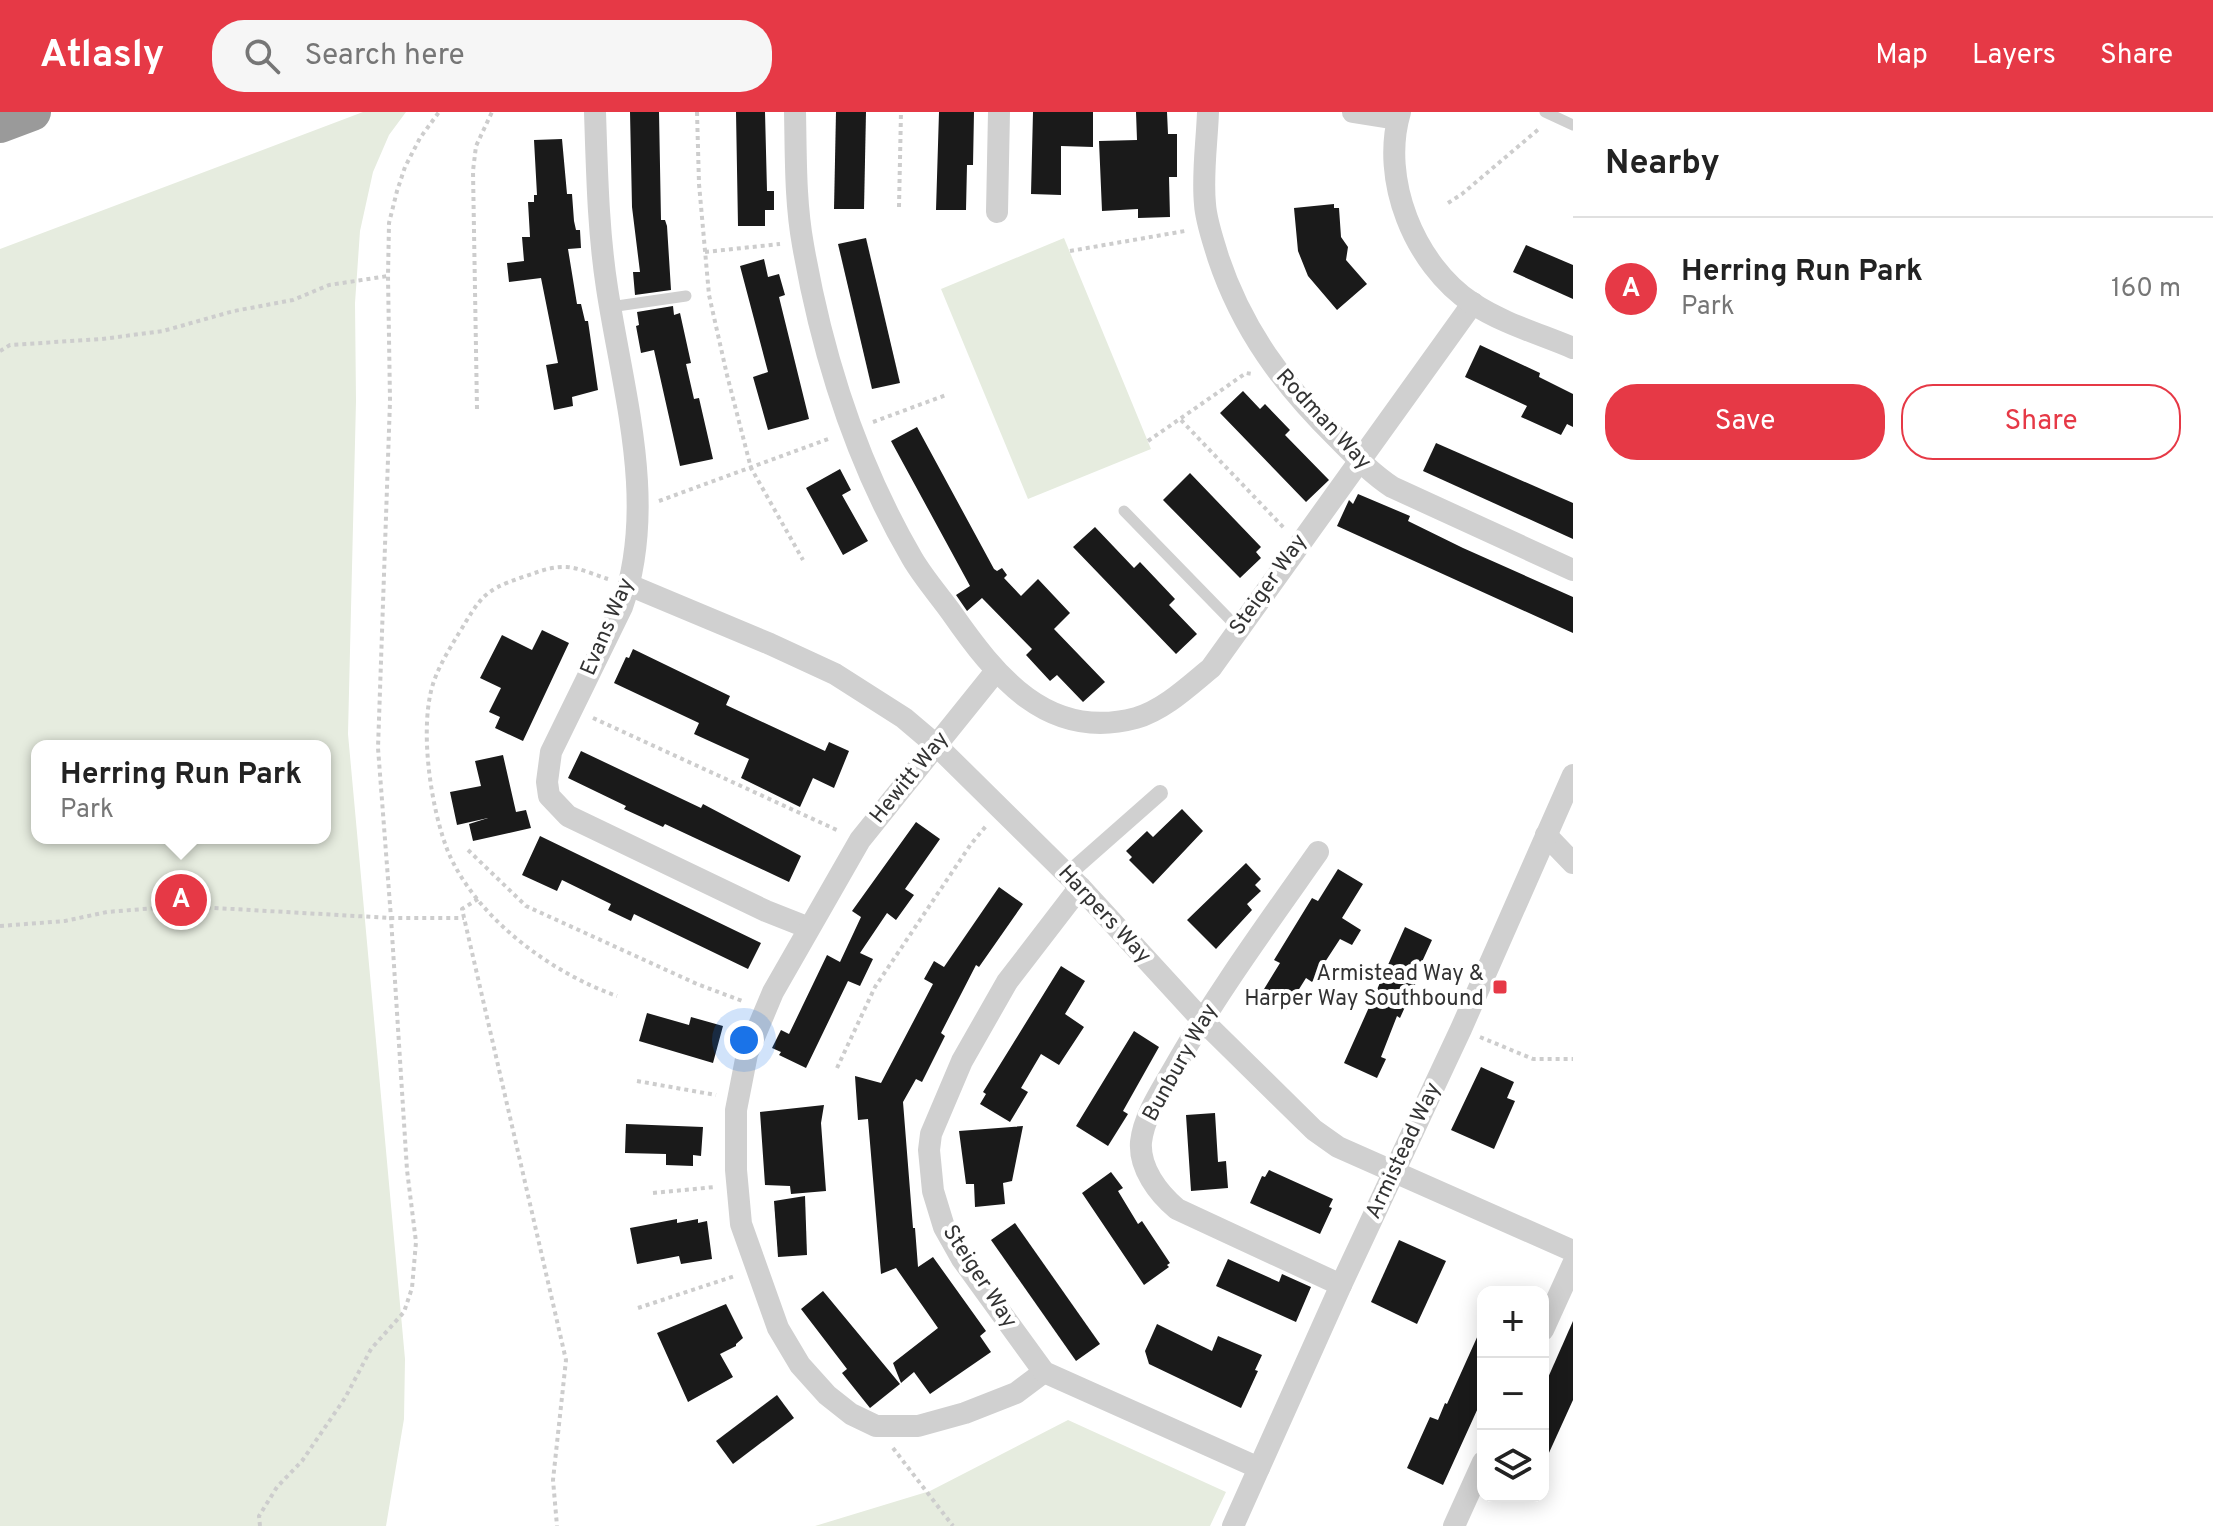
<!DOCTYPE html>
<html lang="en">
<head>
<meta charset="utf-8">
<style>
  body { margin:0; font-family:Overpass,sans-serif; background:#f6f6f6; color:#222 }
  .controls { position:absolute; right:24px; bottom:24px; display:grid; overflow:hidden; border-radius:16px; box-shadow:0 4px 20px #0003 }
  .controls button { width:72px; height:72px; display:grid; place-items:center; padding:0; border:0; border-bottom:2px solid #e0e0e0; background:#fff; color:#222; font:40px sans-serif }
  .you { position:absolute; left:744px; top:928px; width:28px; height:28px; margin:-20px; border:6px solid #fff; border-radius:50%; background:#1a73e8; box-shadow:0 0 0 12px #1a73e833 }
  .badge { display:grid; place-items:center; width:52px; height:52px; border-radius:50%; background:#e63946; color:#fff; font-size:26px; font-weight:700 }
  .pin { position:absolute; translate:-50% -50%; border:4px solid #fff; box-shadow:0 2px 8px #0006 }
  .popup { position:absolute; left:31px; top:628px; width:300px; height:104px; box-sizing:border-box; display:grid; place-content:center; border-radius:16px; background:#fff; filter:drop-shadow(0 2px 6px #0005); font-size:26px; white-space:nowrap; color:#767676 }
  .popup b { font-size:30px; color:#222 }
  .popup::after { content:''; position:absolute; left:50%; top:100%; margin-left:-16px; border:16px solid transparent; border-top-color:#fff }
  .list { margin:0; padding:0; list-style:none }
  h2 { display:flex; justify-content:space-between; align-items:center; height:104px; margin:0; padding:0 32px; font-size:34px }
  h2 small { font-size:26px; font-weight:400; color:#767676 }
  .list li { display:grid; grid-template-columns:52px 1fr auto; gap:24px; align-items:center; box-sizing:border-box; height:144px; padding:0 32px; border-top:2px solid #e0e0e0 }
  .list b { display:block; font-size:30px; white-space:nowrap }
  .list p { margin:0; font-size:26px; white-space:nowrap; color:#767676 }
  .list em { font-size:26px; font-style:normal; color:#767676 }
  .actions { display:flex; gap:16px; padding:24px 32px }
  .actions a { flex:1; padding:18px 0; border:2px solid #e63946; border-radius:32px; text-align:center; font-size:28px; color:#e63946 }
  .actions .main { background:#e63946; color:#fff }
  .icon { flex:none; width:44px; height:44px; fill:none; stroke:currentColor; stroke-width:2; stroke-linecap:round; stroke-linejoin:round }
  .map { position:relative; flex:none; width:1573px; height:1414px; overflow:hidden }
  header { display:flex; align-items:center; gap:48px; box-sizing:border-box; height:112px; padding:0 40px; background:#e63946; color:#fff }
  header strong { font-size:38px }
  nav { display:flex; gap:44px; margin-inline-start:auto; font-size:28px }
  .search { width:560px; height:72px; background:#f6f6f6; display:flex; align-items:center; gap:20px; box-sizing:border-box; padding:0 28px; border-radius:32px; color:#767676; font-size:30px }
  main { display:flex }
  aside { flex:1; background:#fff }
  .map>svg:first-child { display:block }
</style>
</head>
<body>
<header>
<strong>Atlasly</strong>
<div class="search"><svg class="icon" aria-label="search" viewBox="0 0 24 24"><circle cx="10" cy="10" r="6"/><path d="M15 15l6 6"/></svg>Search here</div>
<nav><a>Map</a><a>Layers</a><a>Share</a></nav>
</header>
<main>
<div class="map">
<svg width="1573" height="1414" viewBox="0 0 1573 1414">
  <rect width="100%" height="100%" fill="#fff"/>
  <g fill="#e6ecdf" fill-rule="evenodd">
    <path d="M 363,0 L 406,0 L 389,23 L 373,60 L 360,119 L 355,191 L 356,289 L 348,622 L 405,1247 L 404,1307 L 386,1414 L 0,1414 L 0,137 ZM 325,634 L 325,726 L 37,726 L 37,634 Z"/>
    <path d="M 1064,126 L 1151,337 L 1028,387 L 941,177 Z"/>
    <path d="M 1068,1308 L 1226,1380 L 1210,1414 L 815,1414 L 930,1379 Z"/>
  </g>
  <g fill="#1a1a1a">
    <path d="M 630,0 L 659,0 L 661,108 L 665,108 L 667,114 L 671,178 L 635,183 L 633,160 L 640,160 L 632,95 Z"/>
    <path d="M 736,0 L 765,0 L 767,79 L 774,79 L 774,98 L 765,98 L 765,114 L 738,114 Z"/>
    <path d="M 836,0 L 866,0 L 864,97 L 834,97 Z"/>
    <path d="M 939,0 L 974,0 L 973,53 L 967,53 L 966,98 L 936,98 Z"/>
    <path d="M 1033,0 L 1093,0 L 1093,35 L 1061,34 L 1061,83 L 1031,82 Z"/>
    <path d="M 1136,0 L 1167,0 L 1168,22 L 1177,22 L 1177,65 L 1169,65 L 1170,105 L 1138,106 L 1138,97 L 1102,99 L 1099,29 L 1137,28 Z"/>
    <path d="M 562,27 L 567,82 L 572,82 L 574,109 L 576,118 L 580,118 L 581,136 L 568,137 L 577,192 L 581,192 L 585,209 L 588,209 L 598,278 L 572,285 L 573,294 L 554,298 L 546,253 L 558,251 L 541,166 L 509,170 L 507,151 L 524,149 L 522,125 L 530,125 L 528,90 L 534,90 L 534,83 L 537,83 L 534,28 Z"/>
    <path d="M 1334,92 L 1334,96 L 1339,96 L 1341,125 L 1348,135 L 1346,148 L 1367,172 L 1337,198 L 1308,164 L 1298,139 L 1294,96 Z"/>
    <path d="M 866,126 L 900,271 L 872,277 L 838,132 Z"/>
    <path d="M 1526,133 L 1573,153 L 1573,187 L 1513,160 Z"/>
    <path d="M 764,147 L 768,165 L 779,162 L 785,183 L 779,185 L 809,307 L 768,318 L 753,265 L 768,260 L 740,154 Z"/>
    <path d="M 673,194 L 674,203 L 680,201 L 691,251 L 686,252 L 694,287 L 699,286 L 713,347 L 680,354 L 654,238 L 641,241 L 636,214 L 639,213 L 637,200 Z"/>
    <path d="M 1480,233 L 1540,261 L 1539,265 L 1573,282 L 1573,315 L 1567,312 L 1561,323 L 1521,305 L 1527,294 L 1465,265 Z"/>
    <path d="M 1243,279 L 1260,297 L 1265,292 L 1290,318 L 1285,323 L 1329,368 L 1306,390 L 1220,301 Z"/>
    <path d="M 917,315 L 994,457 L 997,459 L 1002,456 L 1007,463 L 1004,466 L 1021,484 L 1038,467 L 1070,501 L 1054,517 L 1105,570 L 1083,590 L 1057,563 L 1050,569 L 1026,543 L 1032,537 L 982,486 L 967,499 L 956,483 L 970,474 L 891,329 Z"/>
    <path d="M 1436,331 L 1573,391 L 1573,427 L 1423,359 Z"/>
    <path d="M 840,357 L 851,378 L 842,383 L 868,429 L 843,443 L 806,376 Z"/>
    <path d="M 1190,361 L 1261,435 L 1256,440 L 1261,446 L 1240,466 L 1163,388 Z"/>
    <path d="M 1358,382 L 1410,404 L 1408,409 L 1463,436 L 1573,485 L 1573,521 L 1337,414 L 1349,388 L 1353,392 Z"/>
    <path d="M 1095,415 L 1134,456 L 1140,450 L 1175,487 L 1169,493 L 1197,522 L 1176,542 L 1073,435 Z"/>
    <path d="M 542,518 L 569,531 L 523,629 L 495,616 L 500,605 L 489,600 L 501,576 L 480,566 L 502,523 L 532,538 Z"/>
    <path d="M 633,537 L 730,584 L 726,593 L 825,639 L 829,630 L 849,639 L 834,676 L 813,666 L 800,695 L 741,666 L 749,647 L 694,622 L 699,611 L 614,571 L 626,545 L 629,546 Z"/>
    <path d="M 581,639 L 701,696 L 703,692 L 801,744 L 789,770 L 665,712 L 663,715 L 624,697 L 626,694 L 568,666 Z"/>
    <path d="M 503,643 L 516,700 L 526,698 L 531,716 L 473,729 L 469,712 L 488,706 L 457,713 L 450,680 L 481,674 L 475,649 Z"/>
    <path d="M 1182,697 L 1203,719 L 1153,772 L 1129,748 L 1132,745 L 1126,739 L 1147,719 L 1153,725 Z"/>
    <path d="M 916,710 L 940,727 L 905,777 L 914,783 L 896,808 L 887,801 L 860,841 L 873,847 L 860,874 L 848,869 L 806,956 L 779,943 L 781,940 L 772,936 L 781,918 L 789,922 L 827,843 L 840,850 L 861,805 L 852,799 Z"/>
    <path d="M 540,724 L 761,831 L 748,857 L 634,802 L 631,809 L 608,798 L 611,792 L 562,768 L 557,779 L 522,763 Z"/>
    <path d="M 1246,751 L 1261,767 L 1255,773 L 1261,779 L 1247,792 L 1252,798 L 1216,837 L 1187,808 Z"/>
    <path d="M 1338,757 L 1363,772 L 1342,806 L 1361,818 L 1352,833 L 1340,827 L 1312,870 L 1306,866 L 1286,898 L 1261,882 L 1280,851 L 1274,848 L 1312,786 L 1318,789 Z"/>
    <path d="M 999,775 L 1023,792 L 979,855 L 976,853 L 941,921 L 945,924 L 922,970 L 916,967 L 903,990 L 913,1116 L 915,1116 L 918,1155 L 933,1145 L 986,1219 L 980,1224 L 991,1240 L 930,1282 L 914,1260 L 901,1271 L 893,1251 L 938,1216 L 896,1156 L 881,1162 L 868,1007 L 858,1008 L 855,964 L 881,971 L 933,872 L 924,867 L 934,849 L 944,855 Z"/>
    <path d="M 1405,815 L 1432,828 L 1415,865 L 1418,866 L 1400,906 L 1397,904 L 1381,945 L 1386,947 L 1377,966 L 1344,951 Z"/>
    <path d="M 1061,854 L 1085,869 L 1065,902 L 1084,915 L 1059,953 L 1041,942 L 1021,976 L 1028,980 L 1010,1010 L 980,992 L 986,982 L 983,980 Z"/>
    <path d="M 647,901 L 689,913 L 691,905 L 723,914 L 713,951 L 639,929 Z"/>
    <path d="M 1134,919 L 1159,935 L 1123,999 L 1128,1002 L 1108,1034 L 1076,1014 Z"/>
    <path d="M 1481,955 L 1514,970 L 1507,986 L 1515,989 L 1494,1037 L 1451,1018 Z"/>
    <path d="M 824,993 L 821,1011 L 826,1079 L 791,1082 L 790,1074 L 765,1073 L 760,1000 Z"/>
    <path d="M 1215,1001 L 1218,1050 L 1226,1049 L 1228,1076 L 1191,1079 L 1186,1003 Z"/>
    <path d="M 626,1012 L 703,1015 L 701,1044 L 693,1043 L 693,1054 L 666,1053 L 666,1042 L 625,1041 Z"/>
    <path d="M 1023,1014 L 1012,1069 L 1003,1071 L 1005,1092 L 975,1095 L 974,1072 L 966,1072 L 959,1019 Z"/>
    <path d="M 1269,1058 L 1333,1087 L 1329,1095 L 1332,1096 L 1320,1122 L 1250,1091 L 1262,1064 L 1265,1065 Z"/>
    <path d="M 1111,1060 L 1123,1076 L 1118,1079 L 1138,1112 L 1142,1109 L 1170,1151 L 1167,1153 L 1169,1155 L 1144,1173 L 1082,1081 Z"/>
    <path d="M 805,1084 L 807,1143 L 778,1145 L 774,1089 Z"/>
    <path d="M 677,1107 L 677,1111 L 698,1107 L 698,1111 L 707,1109 L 712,1147 L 681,1152 L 679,1144 L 637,1152 L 630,1116 Z"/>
    <path d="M 1015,1111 L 1100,1232 L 1076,1249 L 991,1128 Z"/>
    <path d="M 1399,1128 L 1446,1149 L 1417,1212 L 1371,1190 Z"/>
    <path d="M 1228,1147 L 1279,1170 L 1282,1162 L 1311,1175 L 1296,1210 L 1216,1174 Z"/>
    <path d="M 823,1179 L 900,1272 L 870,1296 L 842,1261 L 847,1257 L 801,1197 Z"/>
    <path d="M 726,1192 L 743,1226 L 736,1232 L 736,1234 L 720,1242 L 733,1265 L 688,1290 L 657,1221 Z"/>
    <path d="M 1573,1209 L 1573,1288 L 1543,1354 L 1543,1277 Z"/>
    <path d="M 1157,1212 L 1212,1239 L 1218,1224 L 1262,1243 L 1255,1258 L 1258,1259 L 1241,1296 L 1149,1252 L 1145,1239 Z"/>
    <path d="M 1483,1212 L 1483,1285 L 1443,1373 L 1407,1356 L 1430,1305 L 1438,1308 L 1445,1291 L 1447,1292 Z"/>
    <path d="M 777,1283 L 794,1306 L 733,1352 L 716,1329 Z"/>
  </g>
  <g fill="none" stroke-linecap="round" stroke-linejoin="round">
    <g stroke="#cdcdcd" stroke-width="4" stroke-dasharray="4 4" stroke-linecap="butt">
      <path d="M 697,0 L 699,72 L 709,183 L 727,263 L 751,356 L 803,448"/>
      <path d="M 1448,91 L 1462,82 L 1540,16"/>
      <path d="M 899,95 L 901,0"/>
      <path d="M 1070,139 L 1185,119"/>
      <path d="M 705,140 L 780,132"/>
      <path d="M 0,239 L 10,233 L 102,227 L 163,219 L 234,199 L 293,188 L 329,173 L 388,164"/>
      <path d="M 477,297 L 473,59 L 476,34 L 492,0"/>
      <path d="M 1181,308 L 1284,416"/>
      <path d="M 873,310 L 946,283"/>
      <path d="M 1148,329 L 1246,261 L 1252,262"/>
      <path d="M 659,389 L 831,326"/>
      <path d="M 608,467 C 595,463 580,456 567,455 C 550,454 536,461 520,466 C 482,479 480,487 459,521 C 450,536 440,552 434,569 C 418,614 431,699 449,742 C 478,807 551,861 617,884"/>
      <path d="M 593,606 L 839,719"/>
      <path d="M 468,738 L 526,794 L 697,872 L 745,890"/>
      <path d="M 478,787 L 462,797 L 566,1248 L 553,1368 L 557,1414"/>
      <path d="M 0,814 L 65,809 L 107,800 L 180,794 L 391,806 L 464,806"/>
      <path d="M 1480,925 L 1533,947 L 1573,947"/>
      <path d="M 837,956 L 875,875 L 971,732 L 986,714"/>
      <path d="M 637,969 L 716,983"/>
      <path d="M 653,1081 L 715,1075"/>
      <path d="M 638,1196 L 735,1164"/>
      <path d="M 893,1336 L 953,1414"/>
      <path d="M 260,1414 L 259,1404 L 277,1375 L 302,1349 L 345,1286 L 371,1237 L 404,1200 L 412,1176 L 416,1130 L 407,1058 L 391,806 L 378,636 L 390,289 L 388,164 L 389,111 L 397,79 L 405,55 L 420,26 L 439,0"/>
    </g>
    <g stroke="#d0d0d0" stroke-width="11">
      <path d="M 1545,0 L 1573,13"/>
      <path d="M 610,195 L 686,184"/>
      <path d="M 1124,399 L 1238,516"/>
    </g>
    <path stroke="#d0d0d0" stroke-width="16" d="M 1067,763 L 1160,681"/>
    <g stroke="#d0d0d0" stroke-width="22">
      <path d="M 595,0 C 597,59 598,118 607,176 C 623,281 658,391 622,495 L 551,640 L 547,670 L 549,684 L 568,704 L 766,799 L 809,816"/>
      <path d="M 795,0 C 796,44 795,89 803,133 C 822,242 856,350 912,446 C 923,465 938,482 951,500 C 995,563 1047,630 1136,606 C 1164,598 1189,574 1211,556 L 1473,191"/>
      <path d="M 1208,0 C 1207,30 1202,62 1205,92 C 1206,109 1213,128 1218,145 C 1242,217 1283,273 1337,326 C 1355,344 1371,361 1392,375 L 1573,458"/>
      <path d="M 1353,0 L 1397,7"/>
      <path d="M 1400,0 C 1380,67 1414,152 1472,191 C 1502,211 1540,222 1573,236"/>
      <path d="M 997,100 L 999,0"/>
      <path d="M 629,473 L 770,532 L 835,562 L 904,606 L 937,634 L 1080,775 L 1201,907 L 1314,1018 L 1338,1035 L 1573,1139"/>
      <path d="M 996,559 L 860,728 L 773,880 L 747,942 L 736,998 L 736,1058 L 741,1112 L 778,1216 L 800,1253 L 827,1283 L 851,1302 L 876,1314 L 918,1314 L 965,1301 L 1016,1281 L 1044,1260"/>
      <path d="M 1546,723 L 1573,751"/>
      <path d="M 1318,740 C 1268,811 1216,882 1173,958 C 1161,979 1144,1004 1141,1030 C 1139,1056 1158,1081 1177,1097 L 1341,1173"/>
      <path d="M 1080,775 L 1007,870 L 962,949 L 931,1022 L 929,1038 L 933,1079 L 944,1115 L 962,1147 L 1044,1260 L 1259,1356"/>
      <path d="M 1543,1218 L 1573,1152"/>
      <path d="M 1233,1414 L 1341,1173 L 1461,917 L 1573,663"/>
      <path d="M 1454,1414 L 1483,1350"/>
    </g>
    <path stroke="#9a9a9a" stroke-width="38" d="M 0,12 L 32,0"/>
  </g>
  <rect fill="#e63946" stroke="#fff" stroke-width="3" x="1492" y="867" width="16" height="16" rx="4"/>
  <g text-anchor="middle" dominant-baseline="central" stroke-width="8" stroke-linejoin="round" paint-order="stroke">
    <g font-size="22" fill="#333" stroke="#fff">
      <text transform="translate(1323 308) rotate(47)">Rodman Way</text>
      <text transform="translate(1269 473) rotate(-55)">Steiger Way</text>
      <text transform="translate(608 515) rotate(-67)">Evans Way</text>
      <text transform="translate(910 666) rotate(-51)">Hewitt Way</text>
      <text transform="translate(1104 803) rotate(47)">Harpers Way</text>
      <text transform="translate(1181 951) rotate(-61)">Bunbury Way</text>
      <text transform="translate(1404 1039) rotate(-65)">Armistead Way</text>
      <text transform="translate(979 1165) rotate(57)">Steiger Way</text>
    </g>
    <g font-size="22" fill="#333" stroke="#fff" text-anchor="end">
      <text x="1484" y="862">Armistead Way &amp;<tspan x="1484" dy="25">Harper Way Southbound</tspan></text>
    </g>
  </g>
</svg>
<div class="controls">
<button>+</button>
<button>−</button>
<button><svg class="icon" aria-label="layers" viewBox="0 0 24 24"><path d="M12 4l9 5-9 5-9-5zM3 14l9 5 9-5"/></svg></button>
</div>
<div class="you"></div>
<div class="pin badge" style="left:181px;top:788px">A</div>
<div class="popup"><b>Herring Run Park</b>Park</div>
</div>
<aside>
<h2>Nearby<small></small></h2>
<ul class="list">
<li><span class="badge">A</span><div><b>Herring Run Park</b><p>Park</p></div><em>160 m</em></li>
</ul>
<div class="actions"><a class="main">Save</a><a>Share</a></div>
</aside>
</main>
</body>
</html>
